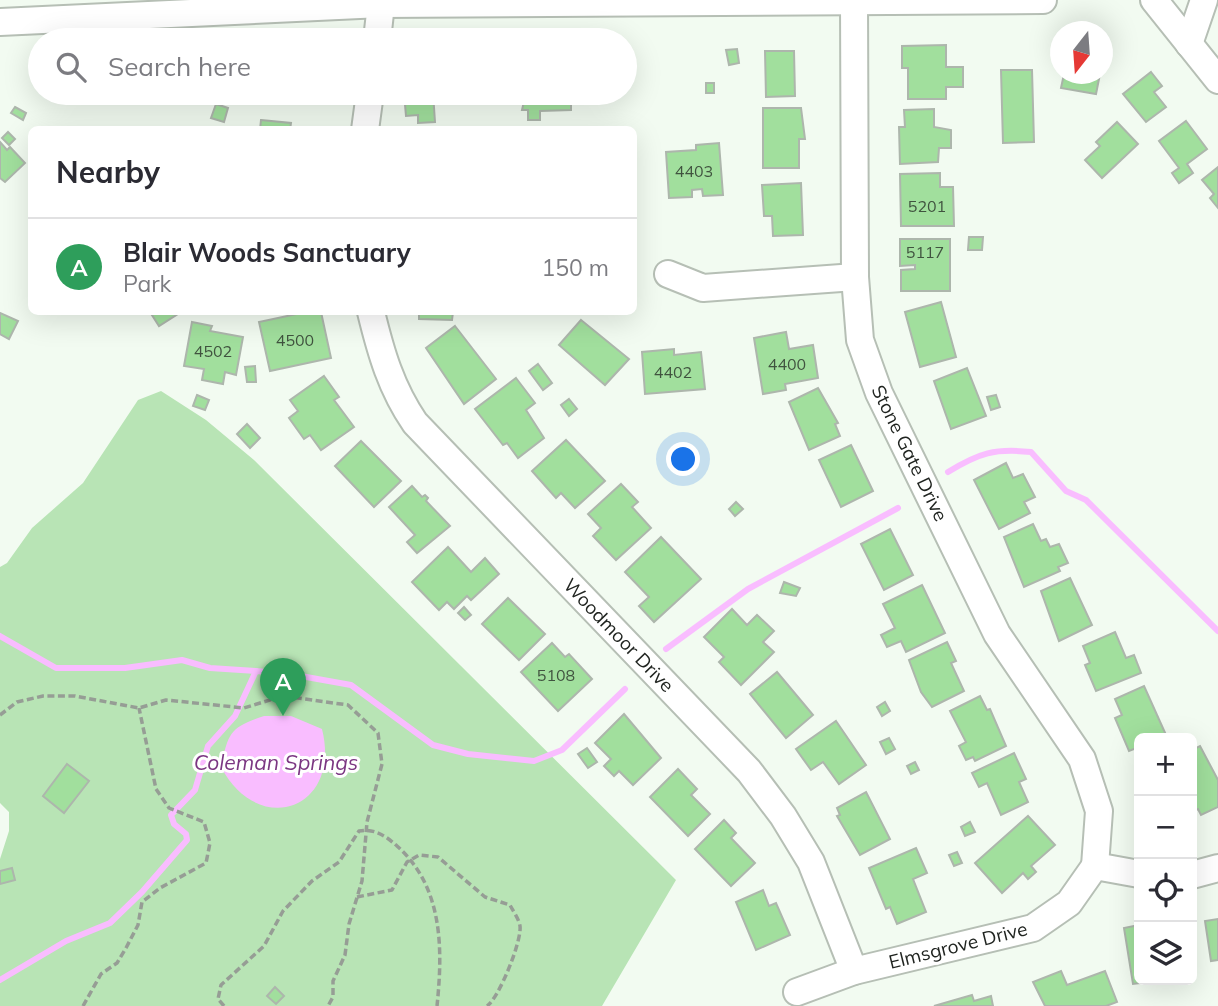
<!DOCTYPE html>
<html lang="en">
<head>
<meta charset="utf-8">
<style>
  body { margin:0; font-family:Mulish,sans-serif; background:#f2f2f3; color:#2b2b33 }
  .controls { position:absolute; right:21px; bottom:21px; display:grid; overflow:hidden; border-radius:10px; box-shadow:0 7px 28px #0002 }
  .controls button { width:63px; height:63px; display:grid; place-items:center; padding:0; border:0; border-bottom:2px solid #e1e1e2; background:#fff; color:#2b2b33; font:35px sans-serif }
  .compass { position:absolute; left:1050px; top:21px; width:63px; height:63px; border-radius:50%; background:#fff; box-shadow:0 7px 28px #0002; rotate:197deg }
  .you { position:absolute; left:684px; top:460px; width:24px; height:24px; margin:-18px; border:5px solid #fff; border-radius:50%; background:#1a73e8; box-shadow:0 0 0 10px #1a73e833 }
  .badge { display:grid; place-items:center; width:46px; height:46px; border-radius:50%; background:#b45309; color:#fff; font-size:23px; font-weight:700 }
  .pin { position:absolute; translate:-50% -58px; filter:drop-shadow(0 2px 4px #0008) }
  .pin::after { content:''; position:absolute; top:37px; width:24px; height:21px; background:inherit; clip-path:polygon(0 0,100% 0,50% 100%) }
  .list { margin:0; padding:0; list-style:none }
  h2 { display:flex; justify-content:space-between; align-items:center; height:91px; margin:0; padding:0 28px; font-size:30px }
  h2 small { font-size:23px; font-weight:400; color:#7c7c81 }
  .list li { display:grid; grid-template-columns:46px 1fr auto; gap:21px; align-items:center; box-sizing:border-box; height:98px; padding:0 28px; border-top:2px solid #e1e1e2 }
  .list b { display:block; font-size:26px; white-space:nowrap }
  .list p { margin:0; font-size:23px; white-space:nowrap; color:#7c7c81 }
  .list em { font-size:23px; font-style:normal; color:#7c7c81 }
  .icon { flex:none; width:38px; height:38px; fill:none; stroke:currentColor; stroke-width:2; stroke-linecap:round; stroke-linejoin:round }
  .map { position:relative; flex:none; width:1218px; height:1006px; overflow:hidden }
  .search { position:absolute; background:#fff; box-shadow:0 7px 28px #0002; left:28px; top:28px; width:609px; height:77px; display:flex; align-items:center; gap:18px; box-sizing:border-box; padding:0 24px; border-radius:38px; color:#7c7c81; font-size:26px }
  .panel { position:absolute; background:#fff; box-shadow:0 7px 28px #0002; left:28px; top:126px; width:609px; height:189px; border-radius:10px }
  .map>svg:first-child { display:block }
</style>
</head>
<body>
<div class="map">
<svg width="1218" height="1006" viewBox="0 0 1218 1006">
  <rect width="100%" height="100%" fill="#f2fbf1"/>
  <path fill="#b8e4b5" d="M 161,391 L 206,420 L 254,460 L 676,880 L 602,1006 L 0,1006 L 0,859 L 9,831 L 9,812 L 0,803 L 0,567 L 7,563 L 32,528 L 83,483 L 138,400 Z"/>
  <path fill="#f9bdff" d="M 264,716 L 291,716 L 322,729 C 342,809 259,839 221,767 C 228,733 230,727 264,716 Z"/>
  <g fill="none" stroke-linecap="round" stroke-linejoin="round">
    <g stroke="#f9bdff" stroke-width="6">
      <path d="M 948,472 C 979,453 995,448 1031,452 L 1066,491 L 1086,500 L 1218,631"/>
      <path d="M 0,636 L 56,668 L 125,668 L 182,660 L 210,668 L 284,673 L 351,685 L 433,745 L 468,754 L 534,761 L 562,750 L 625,689"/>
      <path d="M 666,649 L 748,589 L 898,508"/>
      <path d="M 0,980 L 66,941 L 110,923 L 142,892 L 187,840 L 186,834 L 174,824 L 171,815 L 195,790 L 208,746 L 235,716 L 256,671"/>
    </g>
  </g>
  <g fill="#a1df9d" stroke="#adb6ac" stroke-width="2">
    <path d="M 946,45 L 946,67 L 963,67 L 963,87 L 946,87 L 946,99 L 908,99 L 908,68 L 902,68 L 902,46 Z"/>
    <path d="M 737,49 L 739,63 L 729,65 L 726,50 Z"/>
    <path d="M 765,51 L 794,51 L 795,96 L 766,97 Z"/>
    <path d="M 1001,70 L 1032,70 L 1034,142 L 1003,143 Z"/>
    <path d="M 1151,72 L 1162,86 L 1154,92 L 1166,107 L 1146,122 L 1123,94 Z"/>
    <path d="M 1064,74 L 1100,74 L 1096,94 L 1061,88 Z"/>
    <rect x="706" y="83" width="8" height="10"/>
    <path d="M 285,93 L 316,93 L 314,103 L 285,100 Z"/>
    <path d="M 404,93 L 433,93 L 435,122 L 418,123 L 418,115 L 406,116 Z"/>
    <rect x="467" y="93" width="40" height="10"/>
    <path d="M 526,93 L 571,93 L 571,110 L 540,111 L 540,120 L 528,120 L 528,110 L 522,110 Z"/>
    <path d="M 216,104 L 228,108 L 224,122 L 211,118 Z"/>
    <path d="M 15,107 L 26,113 L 23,120 L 11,113 Z"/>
    <path d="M 763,108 L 801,108 L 805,139 L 799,139 L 799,168 L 763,168 Z"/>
    <path d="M 934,109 L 934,127 L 951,130 L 951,148 L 939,148 L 938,162 L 900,164 L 899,127 L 905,127 L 904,110 Z"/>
    <path d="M 261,120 L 291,123 L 290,130 L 260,130 Z"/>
    <path d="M 1186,121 L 1207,149 L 1187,164 L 1193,173 L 1179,183 L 1172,173 L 1179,168 L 1159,141 Z"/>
    <path d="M 1117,122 L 1138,144 L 1102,178 L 1085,160 L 1100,146 L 1096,142 Z"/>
    <path d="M 8,132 L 15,139 L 9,145 L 2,138 Z"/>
    <path d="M 0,142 L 7,150 L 10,147 L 25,163 L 5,182 L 0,178 Z"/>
    <path d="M 719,143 L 723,195 L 703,196 L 702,189 L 692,190 L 692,197 L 669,198 L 666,152 L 696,150 L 696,145 Z"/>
    <path d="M 1218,167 L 1218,208 L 1210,198 L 1214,194 L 1202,180 Z"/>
    <path d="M 940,173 L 940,187 L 953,187 L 954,226 L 901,226 L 900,174 Z"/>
    <path d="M 801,183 L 803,235 L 773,236 L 772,216 L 764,216 L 762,185 Z"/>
    <path d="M 969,237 L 983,237 L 982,250 L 968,250 Z"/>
    <path d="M 900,239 L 950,239 L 950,291 L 901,291 L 901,270 L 915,269 L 915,265 L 900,266 Z"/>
    <path d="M 941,302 L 956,357 L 920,367 L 905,312 Z"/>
    <path d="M 150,312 L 181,312 L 159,326 Z"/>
    <path d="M 306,312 L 321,312 L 331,358 L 270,371 L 259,322 Z"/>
    <path d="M 419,312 L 453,312 L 452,320 L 419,319 Z"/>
    <path d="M 0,313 L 18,321 L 9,339 L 0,334 Z"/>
    <path d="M 581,320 L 629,359 L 605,385 L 559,345 Z"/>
    <path d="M 192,322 L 212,326 L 210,331 L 243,337 L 236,375 L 225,372 L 223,384 L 202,380 L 204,369 L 184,366 Z"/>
    <path d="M 455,326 L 496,379 L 464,404 L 426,348 Z"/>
    <path d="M 786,332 L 789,349 L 813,345 L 818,378 L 785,384 L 786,390 L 763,394 L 754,338 Z"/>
    <path d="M 674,349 L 674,355 L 701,352 L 705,389 L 645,394 L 642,352 Z"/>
    <path d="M 538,364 L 552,383 L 543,390 L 529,371 Z"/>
    <path d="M 255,366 L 256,382 L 247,382 L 245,367 Z"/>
    <path d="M 967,368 L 986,416 L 951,429 L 934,381 Z"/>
    <path d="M 324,376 L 339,397 L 334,400 L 354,427 L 321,450 L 310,435 L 304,439 L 289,418 L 298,411 L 290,400 Z"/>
    <path d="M 516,378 L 535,403 L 526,410 L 544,438 L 518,458 L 507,443 L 503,445 L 475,409 Z"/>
    <path d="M 818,388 L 838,423 L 835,424 L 840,436 L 809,450 L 789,402 Z"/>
    <path d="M 197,395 L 209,400 L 205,410 L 193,406 Z"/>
    <path d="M 996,395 L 1000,407 L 991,410 L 987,397 Z"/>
    <path d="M 569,399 L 577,409 L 569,416 L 561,405 Z"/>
    <path d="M 247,424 L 260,438 L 250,448 L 237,434 Z"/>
    <path d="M 566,440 L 605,481 L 575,508 L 561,493 L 556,498 L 532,471 Z"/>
    <path d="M 361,441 L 401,481 L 374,507 L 335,466 Z"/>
    <path d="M 851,445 L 873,491 L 841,507 L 819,460 Z"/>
    <path d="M 1006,463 L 1013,478 L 1023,474 L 1035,497 L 1024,502 L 1030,513 L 999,529 L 974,480 Z"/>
    <path d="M 621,484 L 638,502 L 632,507 L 651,528 L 616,560 L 593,536 L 601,528 L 588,514 Z"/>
    <path d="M 412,486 L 422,497 L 425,495 L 428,498 L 426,501 L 450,526 L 417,553 L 407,542 L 415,535 L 389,507 Z"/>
    <path d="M 736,502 L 743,509 L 735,516 L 729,509 Z"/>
    <path d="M 1033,524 L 1041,541 L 1046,539 L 1050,547 L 1059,544 L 1068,563 L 1058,567 L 1060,571 L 1024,587 L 1004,537 Z"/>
    <path d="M 890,529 L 913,575 L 884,590 L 861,544 Z"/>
    <path d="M 661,537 L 701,579 L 654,622 L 639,606 L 649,597 L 625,572 Z"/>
    <path d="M 448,547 L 471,572 L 485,558 L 499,574 L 471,600 L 467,596 L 454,609 L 447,602 L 439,610 L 412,582 Z"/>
    <path d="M 1070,578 L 1092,625 L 1059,641 L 1041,591 Z"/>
    <path d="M 784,582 L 800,588 L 796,596 L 780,593 Z"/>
    <path d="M 922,585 L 945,633 L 906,652 L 901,641 L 887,647 L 881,635 L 895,628 L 883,604 Z"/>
    <path d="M 508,598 L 545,634 L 519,660 L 482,624 Z"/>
    <path d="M 464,607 L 471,615 L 465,620 L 458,613 Z"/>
    <path d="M 732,609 L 747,625 L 757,615 L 774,631 L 763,642 L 774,652 L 741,685 L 719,662 L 724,657 L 704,637 Z"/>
    <path d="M 1115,632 L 1126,658 L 1134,655 L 1141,673 L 1096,691 L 1085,665 L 1090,663 L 1083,646 Z"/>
    <path d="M 947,642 L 956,661 L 951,663 L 964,691 L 932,707 L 921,692 L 909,660 Z"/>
    <path d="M 552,643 L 565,657 L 569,654 L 592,679 L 558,711 L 521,672 Z"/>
    <path d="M 777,672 L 813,715 L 786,738 L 750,694 Z"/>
    <path d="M 1144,686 L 1166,735 L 1139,738 L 1139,747 L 1129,751 L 1115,718 L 1122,715 L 1115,699 Z"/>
    <path d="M 980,696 L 987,710 L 990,709 L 1006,746 L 975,761 L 973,757 L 966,760 L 959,746 L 966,742 L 950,711 Z"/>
    <path d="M 885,702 L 890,711 L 882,716 L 877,707 Z"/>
    <path d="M 624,714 L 661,758 L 633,785 L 619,771 L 614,776 L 604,766 L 611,759 L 595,743 Z"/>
    <path d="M 836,721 L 866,765 L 839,784 L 823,762 L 811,770 L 796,749 Z"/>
    <path d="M 889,738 L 895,749 L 886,754 L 880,742 Z"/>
    <path d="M 1200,746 L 1218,780 L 1218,807 L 1201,815 L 1198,809 L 1192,812 L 1192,750 Z"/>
    <path d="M 587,748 L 597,762 L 588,768 L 578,754 Z"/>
    <path d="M 1014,753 L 1026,779 L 1019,782 L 1028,802 L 1001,815 L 987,783 L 979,787 L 972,773 Z"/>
    <path d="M 915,762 L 919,770 L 911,774 L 907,766 Z"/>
    <path d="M 67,764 L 89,781 L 64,813 L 43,796 Z"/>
    <path d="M 678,769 L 697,789 L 691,795 L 710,814 L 688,836 L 650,797 Z"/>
    <path d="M 866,792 L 890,839 L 860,855 L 837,816 L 840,815 L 837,808 Z"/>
    <path d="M 1028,816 L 1055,845 L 1031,866 L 1036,872 L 1028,879 L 1023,873 L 1002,893 L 975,863 Z"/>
    <path d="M 724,820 L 736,833 L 731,838 L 755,863 L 731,886 L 695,849 Z"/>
    <path d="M 970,822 L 975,832 L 965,836 L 961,827 Z"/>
    <path d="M 916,848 L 927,873 L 913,879 L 926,912 L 897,924 L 890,907 L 886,909 L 869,868 Z"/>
    <path d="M 957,852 L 962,863 L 954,866 L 949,855 Z"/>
    <path d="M 12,868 L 15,880 L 0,884 L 0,871 Z"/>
    <path d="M 763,890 L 769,906 L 776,903 L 790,935 L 756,950 L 736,902 Z"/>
    <path d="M 1218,919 L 1218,960 L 1211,961 L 1205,921 Z"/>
    <path d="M 1139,925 L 1139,980 L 1165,980 L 1133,984 L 1124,928 Z"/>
    <path d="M 1061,971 L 1067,985 L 1105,971 L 1117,1002 L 1106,1006 L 1045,1006 L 1033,982 Z"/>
    <path d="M 275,987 L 284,996 L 276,1004 L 267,996 Z"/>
    <path d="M 972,995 L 974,1001 L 991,996 L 993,1006 L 934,1006 Z"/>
  </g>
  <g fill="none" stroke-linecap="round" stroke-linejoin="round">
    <g stroke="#b6bfb5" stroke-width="30">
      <g id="minor">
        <path d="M 1154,0 L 1218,80"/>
        <path d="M 854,1 L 855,277 L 860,340 L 879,393 L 997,634 L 1082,759 L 1099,811 L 1095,866"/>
        <path d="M 0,22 L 381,4 L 1043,0"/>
        <path d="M 377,40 L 381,4"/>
        <path d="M 1189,44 L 1204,0"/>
        <path d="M 365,130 L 370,93"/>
        <path d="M 668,274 L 703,288 L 855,277"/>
        <path d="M 371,312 C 381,353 391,388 415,423 L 749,771 L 783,816 L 811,862 L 854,971"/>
        <path d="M 1192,875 L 1218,868"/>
        <path d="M 797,992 L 854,971 L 1033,928 L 1069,903 L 1095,866 L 1139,874"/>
      </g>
    </g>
    <g stroke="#969d95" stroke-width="3.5" stroke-dasharray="7 3.5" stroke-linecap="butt">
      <path d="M 0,715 L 17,702 L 43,696 L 75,696 L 139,708 L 166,700 L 244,708 L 283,696 L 348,705 L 378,733 L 382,764 L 367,822 L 362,881 L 349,924 L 345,955 L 333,981 L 333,997 L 328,1006"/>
      <path d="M 357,897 L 392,890 L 407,862 L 419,855 L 438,857 L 485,897 L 510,905 C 513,911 519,919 520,926 C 522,941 499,998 487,1006"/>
      <path d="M 83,1006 L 101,974 L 117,963 L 126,948 L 138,925 L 142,902 L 160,888 L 206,863 L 210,843 L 204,822 L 169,808 L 156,789 L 139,708"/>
      <path d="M 224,1006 L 218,999 L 221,985 L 264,946 L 283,911 L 312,881 L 339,862 L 359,831 C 374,828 386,836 397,846 C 443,887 443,948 437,1006"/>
    </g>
    <use href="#minor" stroke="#fff" stroke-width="26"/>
  </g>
  <g text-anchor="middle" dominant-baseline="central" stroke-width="6" stroke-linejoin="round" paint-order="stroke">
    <g font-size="16" fill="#40533f">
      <text x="694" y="171">4403</text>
      <text x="927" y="206">5201</text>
      <text x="925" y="252">5117</text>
      <text x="295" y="340">4500</text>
      <text x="213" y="351">4502</text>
      <text x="787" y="364">4400</text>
      <text x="673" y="372">4402</text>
      <text x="556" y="675">5108</text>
    </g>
    <g font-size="19" fill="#202420" stroke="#fff">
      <text transform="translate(910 453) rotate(64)">Stone Gate Drive</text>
      <text transform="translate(619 635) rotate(46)">Woodmoor Drive</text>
      <text transform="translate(958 945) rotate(-14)">Elmsgrove Drive</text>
    </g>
    <g font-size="21" font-style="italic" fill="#7b3682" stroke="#fff">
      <text x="276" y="762">Coleman Springs</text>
    </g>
  </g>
</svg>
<div class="controls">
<button>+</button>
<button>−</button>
<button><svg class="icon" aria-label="locate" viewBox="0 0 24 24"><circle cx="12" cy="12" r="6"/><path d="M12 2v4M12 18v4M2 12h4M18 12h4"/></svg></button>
<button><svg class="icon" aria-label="layers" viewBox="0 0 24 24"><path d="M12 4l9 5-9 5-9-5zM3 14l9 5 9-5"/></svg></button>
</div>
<svg class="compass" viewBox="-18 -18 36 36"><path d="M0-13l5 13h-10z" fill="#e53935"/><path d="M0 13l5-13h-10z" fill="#7c7c81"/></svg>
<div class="you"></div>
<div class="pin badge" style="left:283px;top:716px;background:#2e9e5b">A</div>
<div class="search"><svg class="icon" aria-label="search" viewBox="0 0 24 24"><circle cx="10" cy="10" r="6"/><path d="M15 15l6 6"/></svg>Search here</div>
<section class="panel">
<h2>Nearby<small></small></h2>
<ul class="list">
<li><span class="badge" style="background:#2e9e5b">A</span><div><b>Blair Woods Sanctuary</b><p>Park</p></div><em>150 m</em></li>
</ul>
</section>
</div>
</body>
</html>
